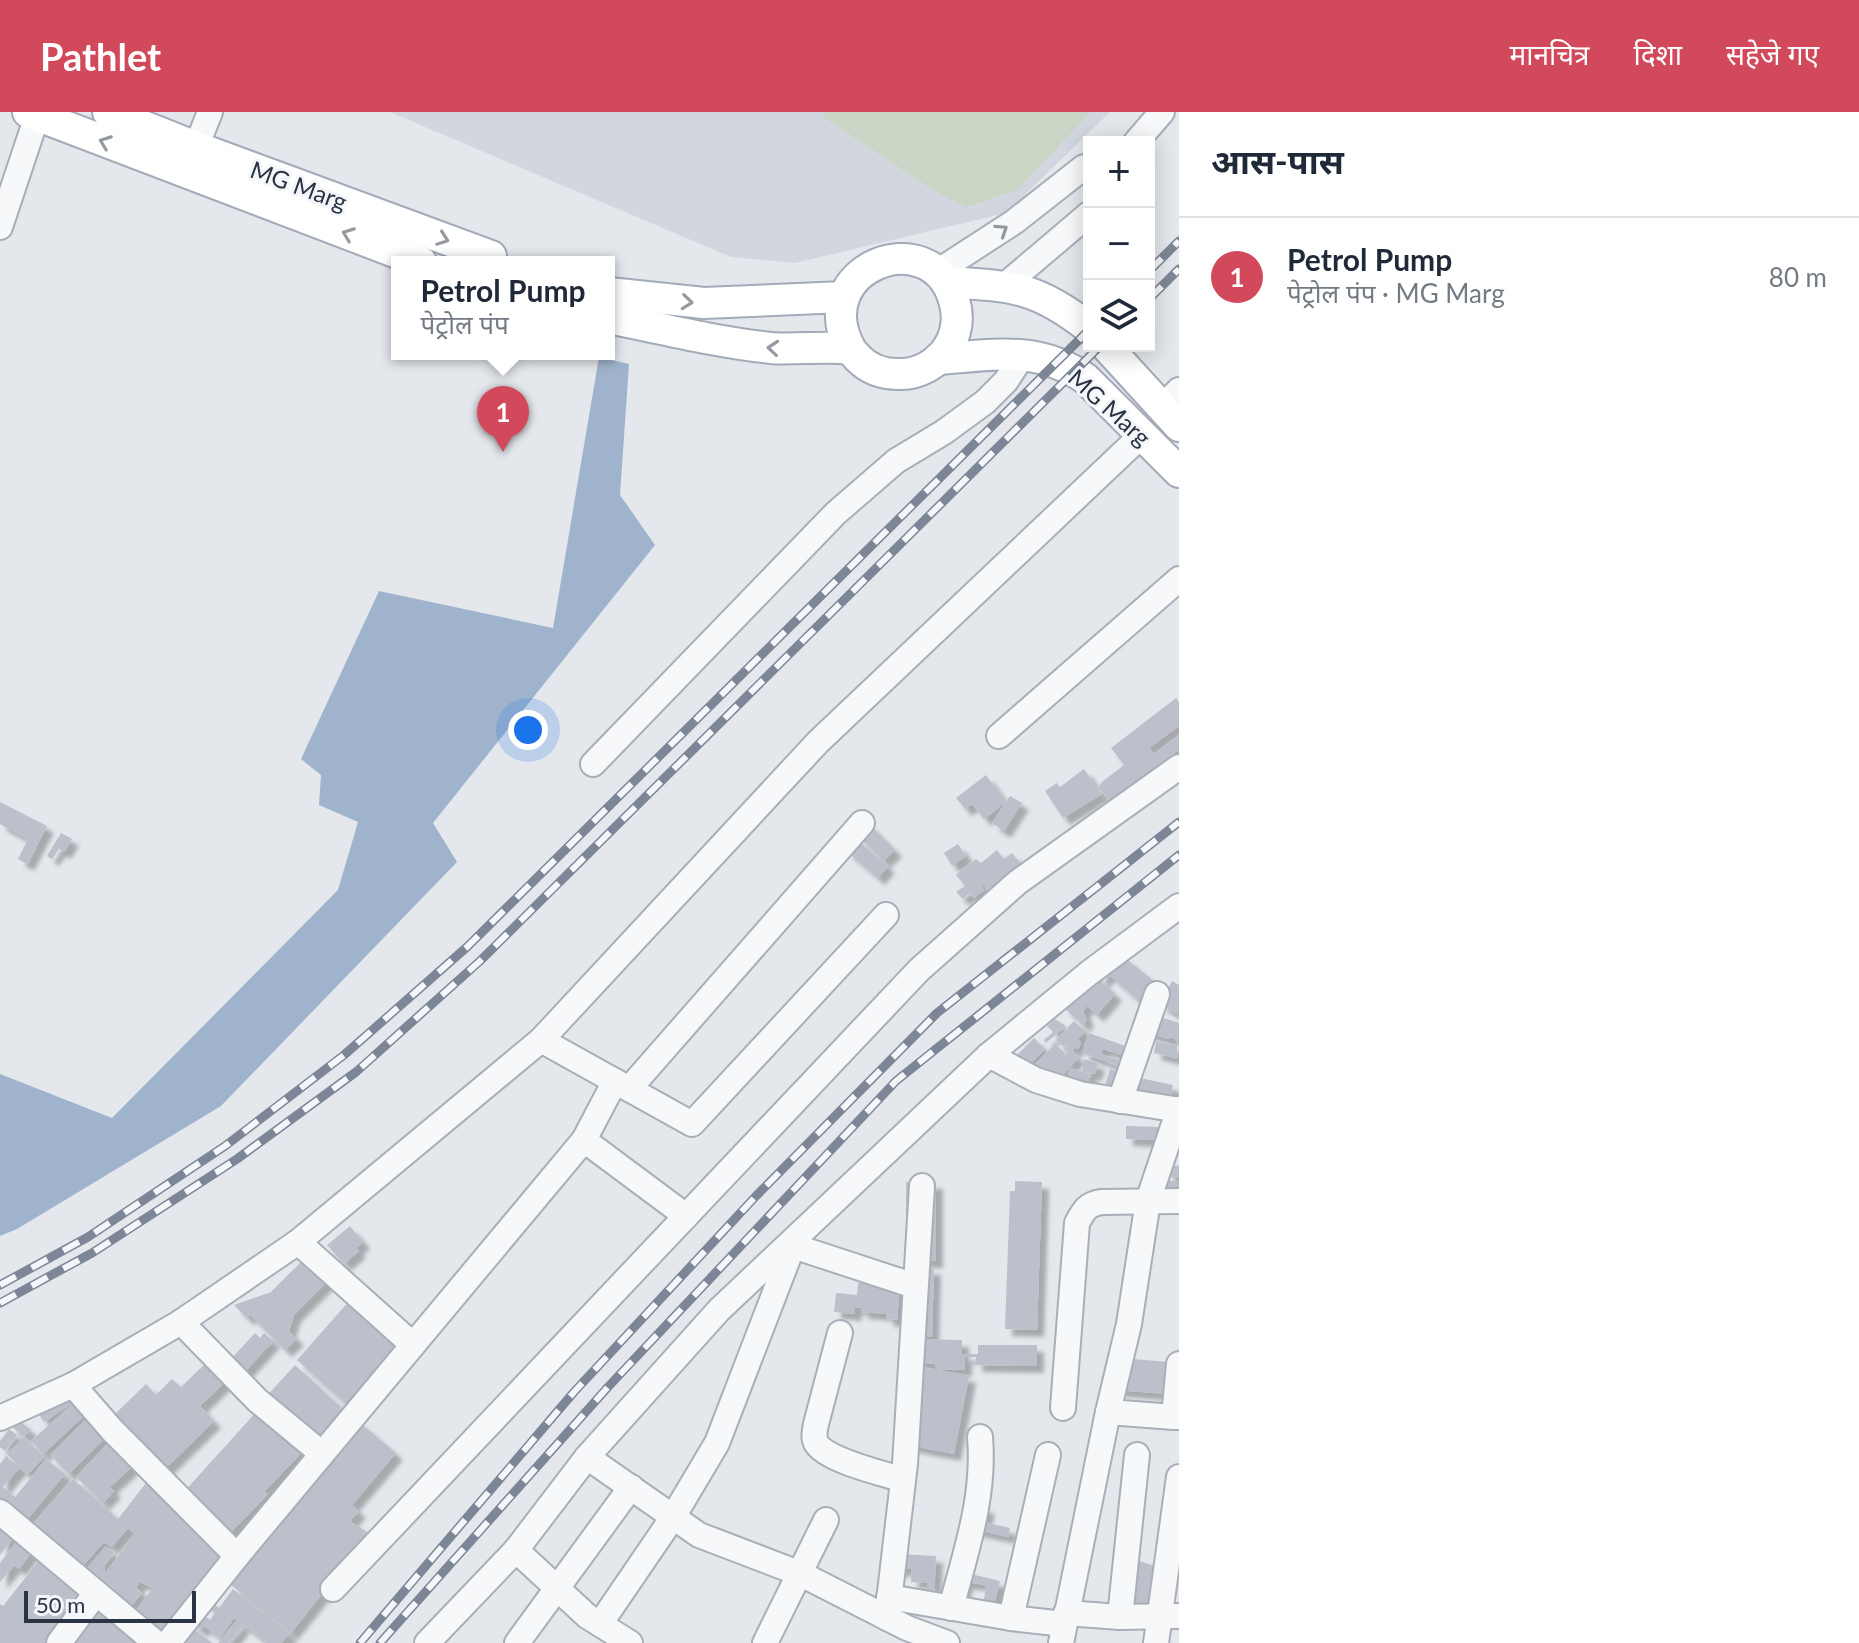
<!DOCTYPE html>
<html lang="hi">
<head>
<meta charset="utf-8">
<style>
  body { margin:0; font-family:Lato,"Noto Sans Devanagari",sans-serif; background:#f6f6f7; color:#1f2937 }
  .controls { position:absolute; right:24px; top:24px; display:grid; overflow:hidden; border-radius:0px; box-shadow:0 4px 20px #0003 }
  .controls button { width:72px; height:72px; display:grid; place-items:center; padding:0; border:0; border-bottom:2px solid #e0e1e3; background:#fff; color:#1f2937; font:40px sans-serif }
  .scale { position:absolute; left:24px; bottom:20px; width:172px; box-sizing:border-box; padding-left:8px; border:4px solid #2b3445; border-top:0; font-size:22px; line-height:28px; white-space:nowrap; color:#2b3445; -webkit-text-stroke:6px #f4f6f9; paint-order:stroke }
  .you { position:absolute; left:528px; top:618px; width:28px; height:28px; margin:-20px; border:6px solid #fff; border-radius:50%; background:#1a73e8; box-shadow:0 0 0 12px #1a73e833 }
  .badge { display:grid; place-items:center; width:52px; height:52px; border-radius:50%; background:#d1495b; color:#fff; font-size:26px; font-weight:700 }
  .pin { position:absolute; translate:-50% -66px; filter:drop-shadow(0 2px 4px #0008) }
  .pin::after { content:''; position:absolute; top:42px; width:28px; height:24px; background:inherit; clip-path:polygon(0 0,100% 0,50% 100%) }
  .popup { position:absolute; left:391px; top:144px; width:224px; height:104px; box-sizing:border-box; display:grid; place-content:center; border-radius:0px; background:#fff; filter:drop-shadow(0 2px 6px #0005); font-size:26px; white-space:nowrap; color:#747a83 }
  .popup b { font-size:30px; color:#1f2937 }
  .popup::after { content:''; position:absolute; left:50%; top:100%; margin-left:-16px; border:16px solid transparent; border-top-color:#fff }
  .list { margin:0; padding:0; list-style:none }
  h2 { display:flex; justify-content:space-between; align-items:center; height:104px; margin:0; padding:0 32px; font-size:34px }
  h2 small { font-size:26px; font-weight:400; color:#747a83 }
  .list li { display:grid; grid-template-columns:52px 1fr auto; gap:24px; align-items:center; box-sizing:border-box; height:120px; padding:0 32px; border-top:2px solid #e0e1e3 }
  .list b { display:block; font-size:30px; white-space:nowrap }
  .list p { margin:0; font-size:26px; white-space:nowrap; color:#747a83 }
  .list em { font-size:26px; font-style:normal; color:#747a83 }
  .icon { flex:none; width:44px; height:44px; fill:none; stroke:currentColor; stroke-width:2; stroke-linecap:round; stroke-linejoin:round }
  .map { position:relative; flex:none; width:1179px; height:1531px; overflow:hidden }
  header { display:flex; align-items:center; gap:48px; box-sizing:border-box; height:112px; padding:0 40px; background:#d1495b; color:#fff }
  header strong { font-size:38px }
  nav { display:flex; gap:44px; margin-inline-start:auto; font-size:28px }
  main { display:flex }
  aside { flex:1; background:#fff }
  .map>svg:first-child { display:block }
</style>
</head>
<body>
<header>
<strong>Pathlet</strong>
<nav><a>मानचित्र</a><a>दिशा</a><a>सहेजे गए</a></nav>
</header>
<main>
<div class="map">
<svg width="1179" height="1531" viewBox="0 0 1179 1531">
  <defs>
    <filter id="shadow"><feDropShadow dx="7" dy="7" stdDeviation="2" flood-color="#0004"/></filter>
  </defs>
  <rect width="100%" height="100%" fill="#e4e7ec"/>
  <path fill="#d2d6de" d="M 390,0 L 1110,0 L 1006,101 L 795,151 L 731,145 Z"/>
  <path fill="#c9d6c5" d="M 825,0 L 1091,0 L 1017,78 L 967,95 L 939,82 L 822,4 Z"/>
  <path fill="#9fb4cc" d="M 599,245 L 629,252 L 620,383 L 655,433 L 433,711 L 457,750 L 221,994 L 17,1117 L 0,1124 L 0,962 L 112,1006 L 338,778 L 358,710 L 319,693 L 321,663 L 301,647 L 379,479 L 553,516 Z"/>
  <g fill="#bbc0ca" fill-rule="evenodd" filter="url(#shadow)">
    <path d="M 1176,586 L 1179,590 L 1179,614 L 1149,636 L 1154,642 L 1179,623 L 1179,637 L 1110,689 L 1098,675 L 1103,669 L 1124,653 L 1111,636 Z"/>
    <path d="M 1084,657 L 1102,682 L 1063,706 L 1045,679 L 1057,671 L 1060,675 Z"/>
    <path d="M 986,663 L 1006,690 L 984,707 L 972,692 L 965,697 L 956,686 Z"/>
    <path d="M 1010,684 L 1022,691 L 1004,719 L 992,711 Z"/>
    <path d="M 0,690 L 47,714 L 27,752 L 18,747 L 28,727 L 0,712 Z"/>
    <path d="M 868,711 L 895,738 L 884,749 L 856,722 Z"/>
    <path d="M 61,721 L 72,727 L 64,740 L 59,737 L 52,747 L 47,744 Z"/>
    <path d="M 856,727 L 888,754 L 878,766 L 846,739 Z"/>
    <path d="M 958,732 L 966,744 L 952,754 L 944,741 Z"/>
    <path d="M 997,738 L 1004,747 L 1012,741 L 1022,753 L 989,780 L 977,765 L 984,778 L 974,786 L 970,781 L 963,787 L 956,780 L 965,774 L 956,763 L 976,747 L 981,751 Z"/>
    <path d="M 1124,845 L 1154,869 L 1138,888 L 1108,862 L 1102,870 L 1115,882 L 1097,903 L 1087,894 L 1083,899 L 1087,908 L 1083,913 L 1063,895 L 1093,862 L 1102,870 L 1098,861 L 1106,851 L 1113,858 Z"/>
    <path d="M 1172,869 L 1179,873 L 1179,903 L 1160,893 Z"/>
    <path d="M 1151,902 L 1179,911 L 1179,932 L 1173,925 L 1168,927 L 1145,920 Z"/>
    <path d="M 1055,907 L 1066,914 L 1046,931 L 1044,928 L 1053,920 L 1047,914 Z"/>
    <path d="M 1074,909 L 1085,919 L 1078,927 L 1081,931 L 1078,937 L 1075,935 L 1072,940 L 1066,935 L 1068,931 L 1064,935 L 1056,928 Z"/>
    <path d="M 1089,921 L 1128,935 L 1125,944 L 1103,937 L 1101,942 L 1124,950 L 1122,955 L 1082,941 Z"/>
    <path d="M 1034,926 L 1045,937 L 1028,954 L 1017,943 Z"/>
    <path d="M 1156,929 L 1177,934 L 1178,947 L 1154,941 Z"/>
    <path d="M 1055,932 L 1065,941 L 1050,962 L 1035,952 Z"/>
    <path d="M 1069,939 L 1079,944 L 1059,967 L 1050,962 Z"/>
    <path d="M 1084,947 L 1098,951 L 1095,962 L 1082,960 Z"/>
    <path d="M 1070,956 L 1090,962 L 1086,977 L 1066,971 Z"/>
    <path d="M 1110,957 L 1121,960 L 1116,980 L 1103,980 Z"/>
    <path d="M 1135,965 L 1173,973 L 1169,992 L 1130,983 Z"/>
    <path d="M 1126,1014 L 1161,1015 L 1160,1028 L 1126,1027 Z"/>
    <path d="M 1168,1053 L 1179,1054 L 1179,1066 L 1167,1065 Z"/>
    <path d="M 1015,1069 L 1042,1070 L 1037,1218 L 1005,1217 L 1010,1079 L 1015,1079 Z"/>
    <rect x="1167" y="1069" width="12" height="14"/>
    <rect x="906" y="1070" width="30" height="79"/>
    <path d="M 350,1114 L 363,1130 L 356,1136 L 359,1139 L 344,1152 L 327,1133 Z"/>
    <path d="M 301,1150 L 315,1163 L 319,1158 L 329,1168 L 294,1203 L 289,1219 L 297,1227 L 285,1238 L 250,1203 L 247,1206 L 234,1193 L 271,1180 Z"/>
    <path d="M 906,1155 L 934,1156 L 932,1225 L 903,1224 Z"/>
    <path d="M 858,1171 L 900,1174 L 897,1208 L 886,1207 L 887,1202 L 861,1200 L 862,1196 L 855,1195 L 855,1202 L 834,1200 L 836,1181 L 857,1183 Z"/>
    <path d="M 351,1187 L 400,1229 L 345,1291 L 297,1248 Z"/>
    <path d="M 255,1221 L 260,1226 L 264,1221 L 273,1229 L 243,1262 L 229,1249 Z"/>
    <path d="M 915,1227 L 962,1228 L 962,1242 L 978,1242 L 978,1233 L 1037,1233 L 1037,1254 L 975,1253 L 976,1245 L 965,1245 L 965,1258 L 938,1257 L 934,1252 L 915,1252 Z"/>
    <path d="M 1120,1246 L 1169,1250 L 1167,1282 L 1117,1278 Z"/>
    <path d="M 210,1247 L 229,1266 L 200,1294 L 214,1309 L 162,1360 L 124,1321 L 115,1302 L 146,1272 L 156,1283 L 172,1267 L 181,1275 Z"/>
    <path d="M 295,1253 L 342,1296 L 333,1306 L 336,1313 L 315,1336 L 263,1288 Z"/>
    <path d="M 912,1253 L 969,1264 L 954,1342 L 897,1331 Z"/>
    <path d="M 69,1276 L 77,1288 L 44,1310 L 36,1298 Z"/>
    <path d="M 77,1288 L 88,1300 L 43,1342 L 31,1329 Z"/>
    <path d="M 259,1297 L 303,1339 L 264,1380 L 268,1382 L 227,1424 L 182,1382 Z"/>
    <path d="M 88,1305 L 107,1324 L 69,1362 L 50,1343 Z"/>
    <path d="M 16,1306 L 31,1318 L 24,1325 L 44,1345 L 27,1363 L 7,1342 L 24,1325 L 10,1313 Z"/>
    <path d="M 358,1309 L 396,1341 L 352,1393 L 359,1399 L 350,1409 L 370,1422 L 291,1521 L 231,1473 L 236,1467 L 234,1465 L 324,1359 L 320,1356 Z"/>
    <path d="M 9,1317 L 17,1323 L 5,1339 L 0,1335 L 0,1329 Z"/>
    <path d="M 110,1329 L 134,1353 L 110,1375 L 114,1379 L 103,1391 L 76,1365 Z"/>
    <path d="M 6,1344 L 20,1355 L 3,1375 L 15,1385 L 46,1347 L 65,1362 L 26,1409 L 0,1388 L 0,1352 Z"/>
    <path d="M 73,1367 L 118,1407 L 146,1371 L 228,1439 L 182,1499 L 179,1496 L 156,1525 L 131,1504 L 153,1476 L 140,1470 L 136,1475 L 142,1481 L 126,1500 L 82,1462 L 106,1434 L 114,1441 L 104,1453 L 105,1461 L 135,1422 L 128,1416 L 112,1435 L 104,1430 L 80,1457 L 30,1415 Z"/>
    <path d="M 965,1390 L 988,1395 L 984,1410 L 1010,1416 L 1008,1425 L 959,1414 Z"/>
    <path d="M 0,1414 L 14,1425 L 0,1443 Z"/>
    <path d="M 17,1429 L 32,1440 L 19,1457 L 14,1453 L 0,1470 L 0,1451 Z"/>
    <path d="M 882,1441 L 936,1444 L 934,1488 L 904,1487 L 905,1475 L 927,1476 L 927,1471 L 911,1470 L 912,1457 L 900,1457 L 880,1471 Z"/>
    <path d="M 40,1447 L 88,1485 L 51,1531 L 0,1531 L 0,1492 L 3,1494 Z"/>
    <path d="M 1136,1448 L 1158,1455 L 1152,1502 L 1130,1498 Z"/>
    <path d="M 951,1457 L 1000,1469 L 993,1497 L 944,1486 ZM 966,1470 L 986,1473 L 984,1488 L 963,1485 Z"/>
    <path d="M 233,1477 L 290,1522 L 281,1531 L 268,1531 L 234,1506 L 220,1526 L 204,1514 L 201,1518 L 189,1509 L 200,1501 L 210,1508 L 215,1501 L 206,1494 L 210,1489 L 219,1496 Z"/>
    <path d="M 100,1493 L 146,1531 L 71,1531 Z"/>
    <path d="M 236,1509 L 243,1514 L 229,1531 L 218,1531 Z"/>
    <path d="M 190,1514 L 212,1531 L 187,1531 L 180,1526 Z"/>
  </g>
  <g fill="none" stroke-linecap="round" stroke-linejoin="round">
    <g stroke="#a9aeb7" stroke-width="28">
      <g id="minor">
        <path d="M 1136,30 L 1162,0"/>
        <path d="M 196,35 L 210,0"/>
        <path d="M 0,115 L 37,4"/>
        <path d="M 937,160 L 1014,110 L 1084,55 L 1089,55"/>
        <path d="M 1004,174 L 1089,102"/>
        <path d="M 1162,295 L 1179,278"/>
        <path d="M 999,624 L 1179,467"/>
        <path d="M 593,652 L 836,401 L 896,349 L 944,320 L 985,290 L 1006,269 L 1023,243"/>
        <path d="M 541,928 L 692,1012 L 886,803"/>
        <path d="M 989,943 L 1036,968 L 1080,982 L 1179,998"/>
        <path d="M 629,977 L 862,711"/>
        <path d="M 1120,989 L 1157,882"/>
        <path d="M 584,1028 L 686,1104"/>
        <path d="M 298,1130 L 413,1233"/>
        <path d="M 793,1134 L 915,1174"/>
        <path d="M 181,1210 L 257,1288 L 315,1336 L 320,1344"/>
        <path d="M 840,1221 L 816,1312 C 815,1318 813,1325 816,1331 C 827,1349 883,1361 903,1368"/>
        <path d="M 1179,1252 L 1174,1305 L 1179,1305"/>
        <path d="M 73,1273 L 112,1318 L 237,1444"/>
        <path d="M 1063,1296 L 1077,1111 C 1084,1098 1087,1092 1102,1090 L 1179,1089"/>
        <path d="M 1108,1300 L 1174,1305"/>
        <path d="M 0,1306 L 73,1273 L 181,1210 L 298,1130 L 541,928 L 818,630 L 1142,323"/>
        <path d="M 587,1345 L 699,1423 L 801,1462 L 907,1516 L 947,1531"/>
        <path d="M 0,1400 L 156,1531"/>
        <path d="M 516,1438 L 587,1504 L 630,1531"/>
        <path d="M 333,1477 L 919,858 L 1018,770 L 1179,655"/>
        <path d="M 889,1485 L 1011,1506 L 1064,1512"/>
        <path d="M 951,1496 C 966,1439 985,1385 980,1325"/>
        <path d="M 1066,1501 L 1120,1505 L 1179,1504"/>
        <path d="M 1120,1505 L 1137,1343"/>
        <path d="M 887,1506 L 905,1352 L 922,1074"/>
        <path d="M 1011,1506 L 1048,1343"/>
        <path d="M 600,1512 L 673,1405 L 717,1331 L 794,1131"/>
        <path d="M 59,1531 L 96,1481"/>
        <path d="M 168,1531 L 237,1444 L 584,1028 L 615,969"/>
        <path d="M 427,1531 L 516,1438 L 587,1345 L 719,1198 L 989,943 L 1089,861 L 1179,794"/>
        <path d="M 517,1531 L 631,1375"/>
        <path d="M 765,1531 L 826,1408"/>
        <path d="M 1061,1531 L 1108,1300 L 1129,1212 L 1148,1089 L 1179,997"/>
        <path d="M 1156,1531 L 1179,1365"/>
      </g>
    </g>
    <g stroke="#a3abb8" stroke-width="34">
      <g id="major">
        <path d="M 28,0 L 421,150"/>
        <path d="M 108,0 L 196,35 L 491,144"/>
        <path d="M 946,170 C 1011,174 1036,174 1089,216"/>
        <path d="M 609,181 L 704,191 L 844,185"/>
        <path d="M 609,206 C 663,217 716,230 771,236 C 789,238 838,233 850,238 C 852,239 857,245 859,247 C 869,257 883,262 898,262 C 918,263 938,252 949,234 C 957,220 959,204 954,188 C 931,108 805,156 851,238"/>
        <path d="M 1106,234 L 1179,314"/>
        <path d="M 938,247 C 993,243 1039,233 1086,267 L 1179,360"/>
      </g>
    </g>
    <use href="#minor" stroke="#f7f8fa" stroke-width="24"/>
    <use href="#major" stroke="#fff" stroke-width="30"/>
    <g stroke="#7d8696" stroke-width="9">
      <g id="rail">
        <path d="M 1149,159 L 1179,129"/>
        <path d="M 1149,187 L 1179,157"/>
        <path d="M 0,1173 L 88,1125 L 225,1034 L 344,943 L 467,835 L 1089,218"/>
        <path d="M 0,1191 L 92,1141 L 237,1047 L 356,960 L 480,849 L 1100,234"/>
        <path d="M 360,1531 L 574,1280 L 756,1084 L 937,901 L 1179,710"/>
        <path d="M 380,1531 L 608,1275 L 896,969 L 1179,743"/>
      </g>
    </g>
    <use href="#rail" stroke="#f4f6f9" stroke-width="6" stroke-dasharray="18" stroke-linecap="butt"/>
  </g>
  <defs><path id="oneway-chevron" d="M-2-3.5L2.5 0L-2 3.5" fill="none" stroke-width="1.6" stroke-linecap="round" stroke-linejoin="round" transform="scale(2)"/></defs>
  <g stroke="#959aa2">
    <use href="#oneway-chevron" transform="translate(105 30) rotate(-159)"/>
    <use href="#oneway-chevron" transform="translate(348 122) rotate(-159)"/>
    <use href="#oneway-chevron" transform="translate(443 127) rotate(20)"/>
    <use href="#oneway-chevron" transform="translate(687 190) rotate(6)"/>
    <use href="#oneway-chevron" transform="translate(773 236) rotate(-175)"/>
  </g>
  <use stroke="#9196a0" href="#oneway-chevron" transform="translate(1002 118) rotate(-33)"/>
  <g text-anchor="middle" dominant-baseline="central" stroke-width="6" stroke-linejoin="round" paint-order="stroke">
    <g font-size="24" fill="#2b3445" stroke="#f4f6f9">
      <text transform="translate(299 73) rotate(20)">MG Marg</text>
      <text transform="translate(1110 295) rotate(42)">MG Marg</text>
    </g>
  </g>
</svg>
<div class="controls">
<button>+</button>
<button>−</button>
<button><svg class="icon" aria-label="layers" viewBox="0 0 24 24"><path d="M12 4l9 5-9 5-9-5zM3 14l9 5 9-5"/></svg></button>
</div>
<div class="scale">50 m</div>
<div class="you"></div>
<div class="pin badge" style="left:503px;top:340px">1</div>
<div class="popup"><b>Petrol Pump</b>पेट्रोल पंप</div>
</div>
<aside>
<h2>आस-पास<small></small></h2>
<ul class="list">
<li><span class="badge">1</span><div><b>Petrol Pump</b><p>पेट्रोल पंप · MG Marg</p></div><em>80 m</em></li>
</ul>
</aside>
</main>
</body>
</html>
